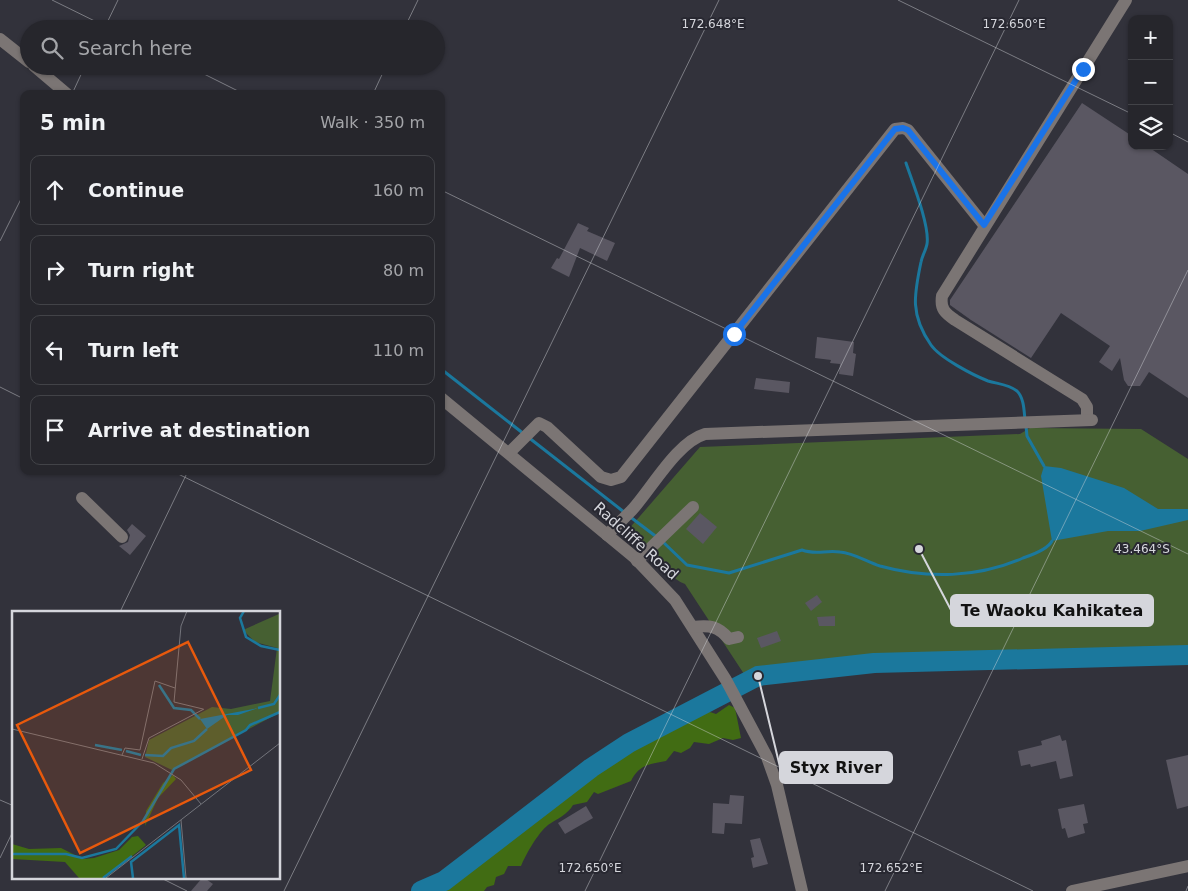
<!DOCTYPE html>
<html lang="en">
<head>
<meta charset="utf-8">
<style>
  body { margin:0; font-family:"DejaVu Sans",sans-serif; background:#323238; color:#f1f3f6 }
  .controls { position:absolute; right:15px; top:15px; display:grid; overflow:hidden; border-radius:10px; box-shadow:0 1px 4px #0004 }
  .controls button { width:45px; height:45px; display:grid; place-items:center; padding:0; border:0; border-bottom:1px solid #424348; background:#26262c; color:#f1f3f6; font:25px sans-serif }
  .stop { position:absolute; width:15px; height:15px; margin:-11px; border:4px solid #1a73e8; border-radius:50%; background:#fff }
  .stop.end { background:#1a73e8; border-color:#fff; box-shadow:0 1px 5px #0008 }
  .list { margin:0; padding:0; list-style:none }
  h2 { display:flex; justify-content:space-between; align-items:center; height:65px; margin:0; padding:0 20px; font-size:21px }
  h2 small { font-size:16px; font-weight:400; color:#a4a5a9 }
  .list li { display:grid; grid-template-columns:32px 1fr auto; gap:15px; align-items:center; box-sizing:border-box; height:70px; margin:0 10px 10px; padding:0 10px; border:1px solid #424348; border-radius:10px }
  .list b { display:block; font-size:19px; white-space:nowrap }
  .list em { font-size:16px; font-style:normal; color:#a4a5a9 }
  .icon { flex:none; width:28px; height:28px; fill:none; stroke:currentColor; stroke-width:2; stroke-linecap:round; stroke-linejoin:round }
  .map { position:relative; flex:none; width:1188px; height:891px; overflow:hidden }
  .search { position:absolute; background:#26262c; box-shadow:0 1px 4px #0004; left:20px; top:20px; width:425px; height:55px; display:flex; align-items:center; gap:12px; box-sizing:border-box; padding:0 18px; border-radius:28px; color:#a4a5a9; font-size:19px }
  .panel { position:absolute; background:#26262c; box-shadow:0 1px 4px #0004; left:20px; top:90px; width:425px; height:385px; border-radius:10px }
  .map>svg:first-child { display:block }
</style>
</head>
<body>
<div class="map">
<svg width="1188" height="891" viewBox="0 0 1188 891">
  <rect width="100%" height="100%" fill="#32323b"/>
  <path fill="#466032" d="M 1030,428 L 1141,429 L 1188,459 L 1188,647 L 1118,649 L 744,674 L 685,584 C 672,580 665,566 658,556 C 652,546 636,538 627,531 L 700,447 L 1020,434 Z"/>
  <path fill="#416c13" d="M 729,705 L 735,708 L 741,738 L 733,740 L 723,738 L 709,744 L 694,742 L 690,748 L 681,753 L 674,751 L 666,761 C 649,764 639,765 631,781 L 598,794 L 594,792 L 587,802 L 573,805 C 568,814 557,819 548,825 C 538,833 526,854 521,866 L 508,866 L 504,874 L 496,877 L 494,885 L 487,887 L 484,891 L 443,891 L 451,872 L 456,866 L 471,866 L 473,864 L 470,852 L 488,836 L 494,839 L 500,834 L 517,831 L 570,794 L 573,783 L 583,774 L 595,769 L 599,761 L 614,747 L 633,748 L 642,732 L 658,723 L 669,725 L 707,711 L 716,714 Z"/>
  <path fill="#1b789d" d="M 1044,466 L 1061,468 L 1124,488 L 1158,509 L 1188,509 L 1188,520 L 1140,531 L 1108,531 L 1052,541 L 1041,476 Z"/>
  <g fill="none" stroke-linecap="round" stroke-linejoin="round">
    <g stroke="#1b789d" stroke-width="3">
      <path d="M 906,163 C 912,181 930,226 927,244 C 926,250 922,256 921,262 C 914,295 910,315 931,345 C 940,358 973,375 988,381 C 998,384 1008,384 1017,391 C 1024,398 1024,410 1025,420"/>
      <path d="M 441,369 L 524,434"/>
      <path d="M 1026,426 L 1027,436 L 1044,466"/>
      <path d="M 528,437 L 624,512"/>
      <path d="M 629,516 L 658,538"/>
      <path d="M 663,542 L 687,565 L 729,573 L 802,550 C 815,555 826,550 840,552 C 854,553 867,562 880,566 C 927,579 978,578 1023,558 C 1032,555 1048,549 1052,541"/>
    </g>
    <path stroke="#1b789d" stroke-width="20" d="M 421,891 L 444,881 L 591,768 L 629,743 L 758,676 L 874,663 L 1188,655"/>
  </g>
  <g fill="#5a5762">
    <path d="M 1082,103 L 1132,136 L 1132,146 L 1147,146 L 1188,174 L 1188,398 L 1149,372 L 1140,386 L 1128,386 L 1124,380 L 1120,358 L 1112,371 L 1099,362 L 1110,346 L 1061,313 L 1031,358 L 971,320 L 950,305 L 950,300 Z"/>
    <path d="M 578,223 L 589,228 L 587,231 L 615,243 L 607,261 L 580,248 L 569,277 L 551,268 L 557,258 L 559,259 Z"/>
    <path d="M 817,337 L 854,342 L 853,353 L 856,354 L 853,376 L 839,374 L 840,364 L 830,363 L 831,360 L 815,358 Z"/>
    <path d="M 756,378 L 790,382 L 789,393 L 754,389 Z"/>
    <path d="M 700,513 L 717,527 L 703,544 L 686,529 Z"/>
    <path d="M 132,524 L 146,536 L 130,555 L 119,546 L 128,542 L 130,535 L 127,530 Z"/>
    <path d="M 817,595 L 822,602 L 811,611 L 805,603 Z"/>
    <path d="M 835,616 L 835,626 L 819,626 L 817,617 Z"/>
    <path d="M 777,631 L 781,641 L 761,648 L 757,638 Z"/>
    <path d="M 1060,735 L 1062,741 L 1066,740 L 1073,776 L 1060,779 L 1056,761 L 1031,767 L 1030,764 L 1021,766 L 1018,751 L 1042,745 L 1041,741 Z"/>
    <path d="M 1188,755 L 1188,806 L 1177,809 L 1166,760 Z"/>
    <path d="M 730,795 L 744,796 L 742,824 L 725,823 L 724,834 L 712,833 L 713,803 L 729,804 Z"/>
    <path d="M 1084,804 L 1088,823 L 1083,824 L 1085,833 L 1068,838 L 1065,828 L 1062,829 L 1058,809 Z"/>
    <path d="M 586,806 L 593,818 L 565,834 L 558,823 Z"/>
    <path d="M 760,838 L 768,864 L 753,868 L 751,858 L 754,857 L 750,840 Z"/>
    <path d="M 203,877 L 213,884 L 207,891 L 191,891 Z"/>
  </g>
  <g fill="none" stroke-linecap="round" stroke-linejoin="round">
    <g stroke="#7b7574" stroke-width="12">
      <path d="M 0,39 L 29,62"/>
      <path d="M 34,66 L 67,94"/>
      <path d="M 441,398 L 634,557 L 675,600 L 726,680 L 767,757 L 777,785 L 802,891"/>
      <path d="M 1087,420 L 1087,407 L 1082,399 L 955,320 C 945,313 940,309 942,296 L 1126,0"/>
      <path d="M 509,453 L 539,423 L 547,427 L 601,477 L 611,480 L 621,477 L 895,129 L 903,128 L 908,130 L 984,225"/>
      <path d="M 82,498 L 122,537"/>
      <path d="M 607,535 C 616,526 624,518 632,510 C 652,488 677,442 705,434 L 1092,420"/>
      <path d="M 637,561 L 693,507"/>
      <path d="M 693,627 C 710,625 718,626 729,639 L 738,637"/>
      <path d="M 1072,891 L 1188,866"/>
    </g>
  </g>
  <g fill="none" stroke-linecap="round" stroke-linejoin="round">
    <path stroke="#1a73e8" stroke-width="6" d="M 734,334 L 895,129 L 903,128 L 908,130 L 984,225 L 1083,69"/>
  </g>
  <path fill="none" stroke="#d5d6dc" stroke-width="1" stroke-opacity="0.45" d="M 52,0 L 111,29M 898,0 L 1132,114M 104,29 L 118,0M 404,29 L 418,0M 188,66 L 244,94M 72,94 L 85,66M 373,94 L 386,66M 1169,132 L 1188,142M 441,190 L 1188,554M 0,241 L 24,193M 0,387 L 24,399M 172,471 L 1033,891M 120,612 L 188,471M 0,800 L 14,806M 0,858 L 14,829M 159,877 L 187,891M 284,891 L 719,0M 585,891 L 1019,0M 885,891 L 1188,270M 1186,891 L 1188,886"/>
  <g text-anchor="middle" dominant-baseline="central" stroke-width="4" stroke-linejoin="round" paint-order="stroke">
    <g font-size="15" fill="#d5d6dc" stroke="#282831">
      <text transform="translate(636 541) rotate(42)">Radcliffe Road</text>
    </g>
  </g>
  <g transform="translate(12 611)">
    <rect width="268" height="268" fill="#32323b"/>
    <path d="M 267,3 L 267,102 L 160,159 L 133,146 L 137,129 L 200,96 L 219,98 L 258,90 L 265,37 L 243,31 L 231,19 Z" fill="#466032"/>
    <path d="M 161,164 L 164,168 L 146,187 L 133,215 L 134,200 L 151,172 ZM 126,225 L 134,234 L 93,267 L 67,267 L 53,251 L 0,248 L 0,233 L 17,238 L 49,237 L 71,248 L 82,247 L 107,239 L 120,226 Z" fill="#416c13"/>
    <path d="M 246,97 L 226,104 L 215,104 L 195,118 L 188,108 Z" fill="#1b789d"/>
    <path fill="none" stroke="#1b789d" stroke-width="2.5" d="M 232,0 L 228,7 L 234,26 L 249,35 L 268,39M 147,74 L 162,97 L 179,99 L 188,108M 246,97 L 262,93 L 268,84M 83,134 L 110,139M 114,140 L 129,144M 133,144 L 151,145 L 159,137 L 182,130 L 195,118M 0,243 L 54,243 L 70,247 L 104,238 L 131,210 L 162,158 L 234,119 L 238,114 L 268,101M 91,267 L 120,245M 121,267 L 119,251 L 167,214 L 172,267"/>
    <path fill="none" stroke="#73747b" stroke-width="1" d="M 175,0 L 169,15 L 162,91 L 191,98M 0,118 L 142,152 L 169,169 L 189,193M 110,144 L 113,137 L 128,139 L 143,70 L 163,77M 130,148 L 137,127 L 192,98M 169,209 L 174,267M 94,267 L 268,132"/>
    <path fill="#e8590c" fill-opacity="0.15" stroke="#e8590c" stroke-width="2.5" d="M 176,31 L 239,159 L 68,242 L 5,114 Z"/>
    <rect width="268" height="268" fill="none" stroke="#d5d6dc" stroke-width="2.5"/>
  </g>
  <g font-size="12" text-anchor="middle" fill="#d5d6dc" stroke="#282831" stroke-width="4" stroke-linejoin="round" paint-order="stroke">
    <text x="713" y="28">172.648°E</text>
    <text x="1014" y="28">172.650°E</text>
    <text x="1142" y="553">43.464°S</text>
    <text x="590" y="872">172.650°E</text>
    <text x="891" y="872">172.652°E</text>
  </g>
  <path fill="none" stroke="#d5d6dc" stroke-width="2" d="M919 549L951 610M758 676L780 767"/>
  <g fill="#d5d6dc" stroke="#282831" stroke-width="2">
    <circle cx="919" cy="549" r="5"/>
    <circle cx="758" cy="676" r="5"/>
  </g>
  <g fill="#d5d6dc" stroke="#d5d6dc" stroke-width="2">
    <rect x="951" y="595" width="202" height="31" rx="5"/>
    <rect x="780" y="752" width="112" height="31" rx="5"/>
  </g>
  <g font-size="16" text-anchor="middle" font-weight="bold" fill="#111">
    <text x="1052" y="616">Te Waoku Kahikatea</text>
    <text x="836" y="773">Styx River</text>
  </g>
</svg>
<div class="controls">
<button>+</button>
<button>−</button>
<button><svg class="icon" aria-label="layers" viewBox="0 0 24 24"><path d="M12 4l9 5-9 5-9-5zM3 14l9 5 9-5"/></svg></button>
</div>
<div class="stop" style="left:734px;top:334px"></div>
<div class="stop end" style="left:1083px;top:69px"></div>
<div class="search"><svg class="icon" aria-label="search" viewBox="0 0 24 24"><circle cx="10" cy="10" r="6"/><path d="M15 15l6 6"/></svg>Search here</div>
<section class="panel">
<h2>5 min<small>Walk · 350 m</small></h2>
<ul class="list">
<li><svg class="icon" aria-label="ahead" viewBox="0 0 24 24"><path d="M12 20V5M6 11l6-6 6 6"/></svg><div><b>Continue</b></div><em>160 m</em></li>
<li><svg class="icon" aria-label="right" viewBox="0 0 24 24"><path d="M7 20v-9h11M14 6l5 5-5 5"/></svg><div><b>Turn right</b></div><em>80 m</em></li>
<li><svg class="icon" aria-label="left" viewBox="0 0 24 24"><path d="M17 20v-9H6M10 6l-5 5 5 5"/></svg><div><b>Turn left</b></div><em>110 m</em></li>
<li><svg class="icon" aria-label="arrive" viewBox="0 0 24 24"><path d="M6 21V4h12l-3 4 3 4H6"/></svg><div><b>Arrive at destination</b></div></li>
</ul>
</section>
</div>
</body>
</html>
